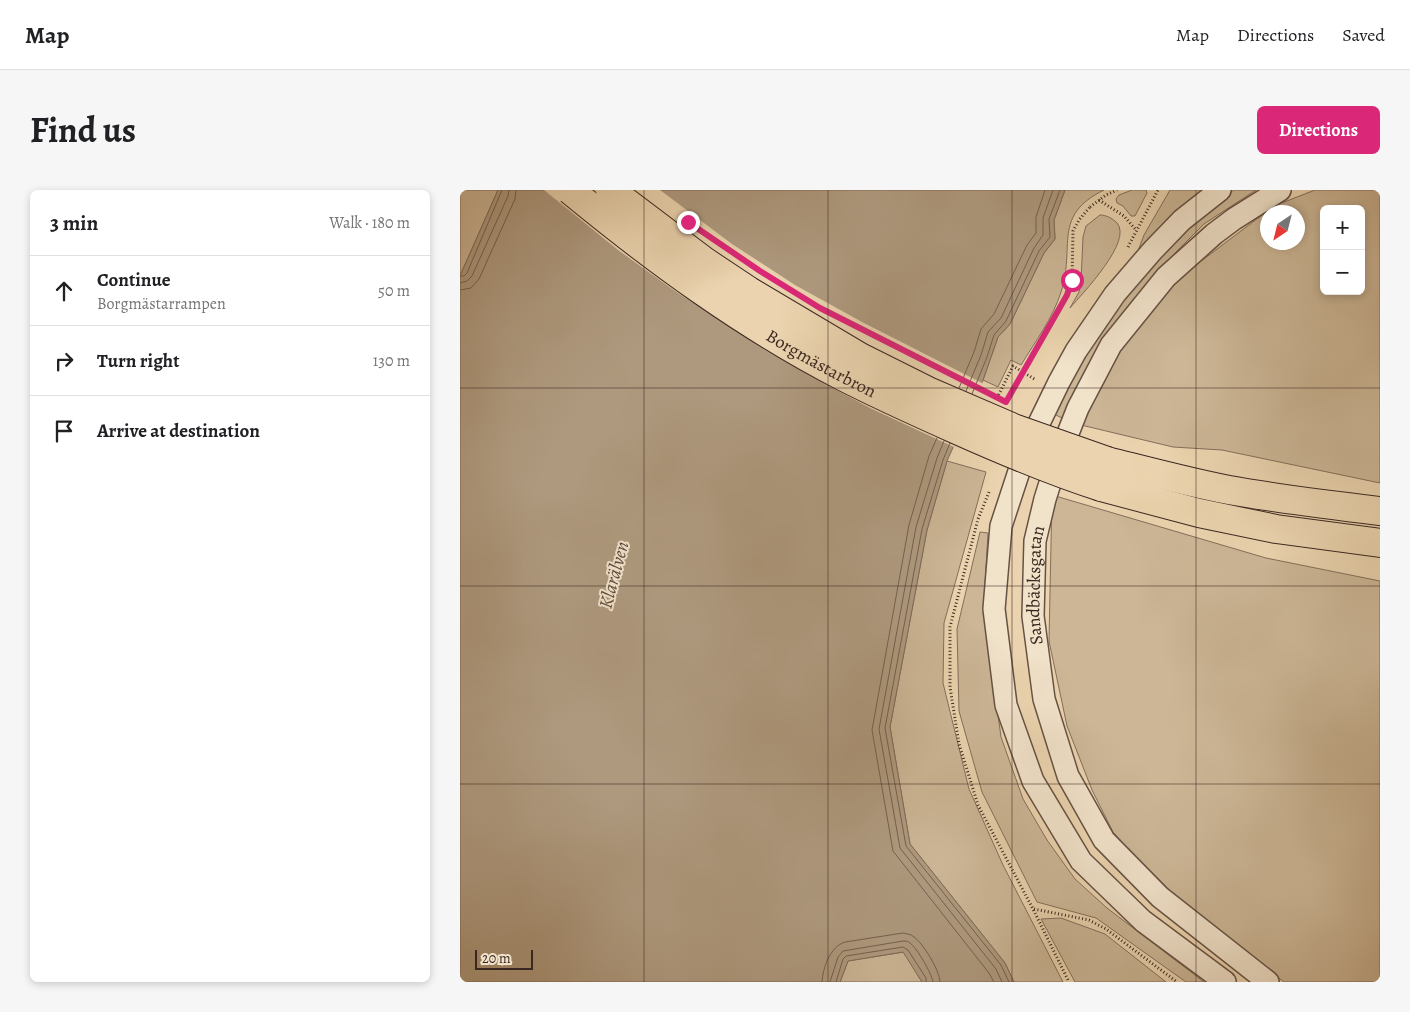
<!DOCTYPE html>
<html lang="en">
<head>
<meta charset="utf-8">
<style>
  body { margin:0; font-family:Alegreya,serif; background:#f6f6f6; color:#202124 }
  .controls { position:absolute; right:15px; top:15px; display:grid; overflow:hidden; border-radius:8px; box-shadow:0 2px 8px #0003 }
  .controls button { width:45px; height:45px; display:grid; place-items:center; padding:0; border:0; border-bottom:1px solid #e0e0e0; background:#fff; color:#202124; font:25px sans-serif }
  .compass { position:absolute; left:800px; top:15px; width:45px; height:45px; border-radius:50%; background:#fff; box-shadow:0 2px 8px #0003; rotate:215deg }
  .scale { position:absolute; left:15px; bottom:12px; width:58px; box-sizing:border-box; padding-left:5px; border:2px solid #3a2720; border-top:0; font-size:14px; line-height:18px; white-space:nowrap; color:#3a2720; -webkit-text-stroke:4px #f1e2ca; paint-order:stroke }
  .stop { position:absolute; width:15px; height:15px; margin:-11px; border:4px solid #db2777; border-radius:50%; background:#fff }
  .stop.end { background:#db2777; border-color:#fff; box-shadow:0 1px 5px #0008 }
  .list { margin:0; padding:0; list-style:none }
  h2 { display:flex; justify-content:space-between; align-items:center; height:65px; margin:0; padding:0 20px; font-size:21px }
  h2 small { font-size:16px; font-weight:400; color:#757577 }
  .list li { display:grid; grid-template-columns:32px 1fr auto; gap:15px; align-items:center; box-sizing:border-box; height:70px; padding:0 20px; border-top:1px solid #e0e0e0 }
  .list b { display:block; font-size:19px; white-space:nowrap }
  .list p { margin:0; font-size:16px; white-space:nowrap; color:#757577 }
  .list em { font-size:16px; font-style:normal; color:#757577 }
  .icon { flex:none; width:28px; height:28px; fill:none; stroke:currentColor; stroke-width:2; stroke-linecap:round; stroke-linejoin:round }
  .map { position:relative; flex:none; width:920px; height:792px; overflow:hidden; border-radius:8px }
  header { display:flex; align-items:center; gap:30px; box-sizing:border-box; height:70px; padding:0 25px; background:#fff; border-bottom:1px solid #e0e0e0 }
  header strong { font-size:24px }
  nav { display:flex; gap:28px; margin-inline-start:auto; font-size:18px }
  .intro { display:flex; align-items:center; justify-content:space-between; box-sizing:border-box; height:120px; padding:0 30px }
  h1 { margin:0; font-size:35px }
  .button { padding:12px 22px; border-radius:8px; background:#db2777; color:#fff; font-size:18px; font-weight:700 }
  main { display:flex; gap:30px; padding:0 30px }
  aside { flex:1; background:#fff; border-radius:8px; box-shadow:0 2px 8px #0003 }
  .map>svg:first-child { display:block }
</style>
</head>
<body>
<header>
<strong>Map</strong>
<nav><a>Map</a><a>Directions</a><a>Saved</a></nav>
</header>
<div class="intro"><h1>Find us</h1><a class="button">Directions</a></div>
<main>
<aside>
<h2>3 min<small>Walk · 180 m</small></h2>
<ul class="list">
<li><svg class="icon" aria-label="ahead" viewBox="0 0 24 24"><path d="M12 20V5M6 11l6-6 6 6"/></svg><div><b>Continue</b><p>Borgmästarrampen</p></div><em>50 m</em></li>
<li><svg class="icon" aria-label="right" viewBox="0 0 24 24"><path d="M7 20v-9h11M14 6l5 5-5 5"/></svg><div><b>Turn right</b></div><em>130 m</em></li>
<li><svg class="icon" aria-label="arrive" viewBox="0 0 24 24"><path d="M6 21V4h12l-3 4 3 4H6"/></svg><div><b>Arrive at destination</b></div></li>
</ul>
</aside>
<div class="map">
<svg width="920" height="792" viewBox="0 0 920 792">
  <rect width="100%" height="100%" fill="#ead3ae"/>
  <filter id="stains"><feTurbulence type="fractalNoise" baseFrequency=".004" numOctaves="4"/><feColorMatrix values="0 0 0 0 .2 0 0 0 0 .09 0 0 0 0 .02 0 0 0 .5 -.17"/></filter>
  <radialGradient id="worn" r=".72"><stop offset=".6" stop-color="#630" stop-opacity="0"/><stop offset="1" stop-color="#630" stop-opacity=".3"/></radialGradient>
  <g fill="#ccb696" stroke="#836e5b" fill-rule="evenodd">
    <path d="M 0,0 L 38,0 L 0,86 Z"/>
    <path d="M 605,0 L 644,0 C 591,26 616,57 601,102 C 593,128 575,152 561,175 L 551,170 L 538,197 L 523,190 L 538,147 L 550,134 L 584,63 L 595,49 L 594,30 Z"/>
    <path d="M 672,0 L 686,0 L 687,3 L 675,26 L 671,26 L 663,16 L 657,13 L 656,9 L 659,5 Z"/>
    <path d="M 710,0 L 745,0 L 676,66 L 684,45 Z"/>
    <path d="M 774,0 L 796,0 L 744,34 L 704,74 L 670,118 L 627,178 L 602,228 L 590,222 L 657,111 L 742,23 Z"/>
    <path d="M 855,0 L 920,0 L 920,293 L 762,260 L 713,257 L 621,235 L 655,167 L 720,87 L 814,16 ZM 864,19 L 901,19 L 901,101 L 864,101 ZM 808,22 L 838,22 L 838,52 L 808,52 Z"/>
    <path d="M 640,25 C 646,25 652,28 657,33 C 673,51 623,103 610,118 L 619,102 L 621,92 L 623,47 L 626,36 Z"/>
    <path d="M 487,271 L 526,282 L 484,433 L 483,493 L 509,599 L 543,675 L 603,792 L 554,792 L 545,773 L 450,654 L 430,537 L 467,340 Z"/>
    <path d="M 592,305 L 806,368 L 920,391 L 920,792 L 824,792 L 706,701 L 653,642 L 632,600 L 607,536 L 589,451 Z"/>
    <path d="M 520,342 L 528,343 L 524,411 L 528,451 L 541,547 L 563,609 L 587,650 L 615,689 L 647,718 L 744,792 L 726,792 L 636,728 L 577,712 L 522,602 L 499,521 L 497,439 Z"/>
    <path d="M 601,728 L 645,744 L 706,792 L 615,792 L 581,729 Z"/>
    <path d="M 444,762 L 462,792 L 380,792 L 388,771 Z"/>
  </g>
  <path fill="#ae997e" stroke="#806b58" d="M 38,0 L 605,0 L 594,30 L 595,49 L 584,63 L 550,134 L 538,147 L 523,190 L 487,271 L 467,340 L 430,537 L 450,654 L 545,773 L 554,792 L 462,792 L 443,762 L 388,771 L 380,792 L 0,792 L 0,86 Z"/>
  <path fill="#ead3ae" d="M 84,0 L 200,0 L 272,54 L 335,95 L 402,132 L 524,194 L 496,258 L 412,219 L 363,193 L 305,160 L 215,101 L 158,60 Z"/>
  <g fill="none" stroke-linecap="round" stroke-linejoin="round">
    <g stroke="#74604f" stroke-width="1">
      <path d="M 0,86 L 4,86 L 7,83 L 42,0"/>
      <path d="M 0,93 L 7,91 L 12,86 L 48,6 L 49,0"/>
      <path d="M 0,100 L 11,98 L 19,89 L 55,9 L 56,0"/>
      <path d="M 499,198 L 514,162 L 521,139 L 534,124 L 567,55 L 576,43 L 576,27 L 585,0"/>
      <path d="M 506,201 L 521,165 L 528,142 L 541,128 L 574,58 L 583,45 L 583,28 L 593,0"/>
      <path d="M 512,204 L 527,167 L 534,145 L 546,131 L 579,61 L 590,47 L 589,29 L 600,0"/>
      <path d="M 477,248 L 469,266 L 449,335 L 412,540 L 433,661 L 529,783 L 534,792"/>
      <path d="M 484,251 L 477,268 L 456,337 L 419,539 L 440,658 L 536,779 L 542,792"/>
      <path d="M 490,253 L 483,270 L 462,339 L 425,538 L 446,656 L 541,775 L 549,792"/>
      <path d="M 362,792 C 363,777 370,757 385,752 L 443,743 C 447,744 451,744 454,747 C 463,753 480,781 480,792"/>
      <path d="M 370,792 L 378,767 L 383,761 L 443,751 C 446,751 448,751 450,753 C 457,758 472,784 473,792"/>
      <path d="M 376,792 L 383,769 L 386,766 L 443,757 L 448,760 L 466,788 L 466,792"/>
    </g>
    <g stroke="#665244" stroke-width="24">
      <g id="minor">
        <path d="M 760,0 L 722,30 L 693,60 L 655,104 L 616,161 L 599,192 L 566,260 L 541,336 L 534,419 L 546,515 L 573,591 L 621,671 L 683,731 L 765,792"/>
        <path id="s1" d="M 808,792 L 700,707 L 644,650 L 608,586 L 584,509 L 573,426 L 575,351 L 585,309 L 597,271 L 618,218 L 651,155 L 706,87 L 754,44 L 774,29 L 820,0"/>
      </g>
    </g>
    <g stroke="#3a2720" stroke-width="30">
      <g id="highway">
        <path d="M 647,271 C 687,281 728,292 769,300 C 819,309 869,315 920,321"/>
        <path d="M 641,297 L 739,323 L 816,339 L 920,353"/>
      </g>
    </g>
    <g stroke="#3a2720" stroke-width="3" stroke-dasharray="1 2.5" stroke-linecap="butt">
      <path d="M 0,1 L 0,0"/>
      <path d="M 639,10 L 664,26 L 676,40"/>
      <path d="M 630,17 L 646,5 L 657,0"/>
      <path d="M 668,57 L 698,0"/>
      <path d="M 537,208 L 553,176 L 576,190"/>
      <path d="M 529,302 L 518,329 L 490,437 L 490,497 L 499,554 L 518,615 L 573,719 L 609,792"/>
      <path d="M 574,719 L 629,730 L 646,739 L 717,792"/>
    </g>
    <use href="#minor" stroke="#f1e2ca" stroke-width="21"/>
    <use href="#highway" stroke="#ead3ae" stroke-width="28"/>
    <g stroke="#3a2720" stroke-width="30" stroke-linecap="butt">
      <g id="highway-bridge">
        <path id="s2" d="M 110,0 C 195,70 285,136 384,187 C 421,206 459,223 497,240 C 544,261 591,281 641,297"/>
        <path d="M 150,0 L 244,71 L 289,101 L 400,167 L 468,201 L 556,239 L 647,271"/>
      </g>
    </g>
    <path stroke="#3a2720" stroke-width="3" stroke-dasharray="1 2.5" stroke-linecap="butt" d="M 547,210 L 607,105 L 612,90 L 613,41 L 619,30 L 630,17"/>
    <use href="#highway-bridge" stroke="#ead3ae" stroke-width="28"/>
  </g>
  <g fill="none" stroke-linecap="round" stroke-linejoin="round">
    <path stroke="#db2777" stroke-width="6" d="M 228,32 L 300,81 L 360,118 L 546,212 L 607,105 L 612,90"/>
  </g>
  <path fill="none" stroke="#3a2720" stroke-width="1" stroke-opacity="0.55" d="M 184,0 L 184,792M 368,0 L 368,792M 552,0 L 552,792M 736,0 L 736,792M 0,198 L 920,198M 0,396 L 920,396M 0,594 L 920,594"/>
  <g text-anchor="middle" dominant-baseline="central" stroke-width="4" stroke-linejoin="round" paint-order="stroke">
    <g font-size="18" fill="#3a2720" stroke="#f1e2ca">
      <text stroke="none"><textPath href="#s2" startOffset="306">Borgmästarbron</textPath></text>
      <text stroke="none"><textPath href="#s1" startOffset="486">Sandbäcksgatan</textPath></text>
    </g>
    <g font-size="19" font-style="italic" fill="#5d493c" stroke="#f1e2ca">
      <text transform="translate(154 385) rotate(-75)">Klarälven</text>
    </g>
  </g>
  <rect width="100%" height="100%" filter="url(#stains)"/>
  <rect width="100%" height="100%" fill="url(#worn)"/>
</svg>
<div class="controls">
<button>+</button>
<button>−</button>
</div>
<svg class="compass" viewBox="-18 -18 36 36"><path d="M0-13l5 13h-10z" fill="#e53935"/><path d="M0 13l5-13h-10z" fill="#757577"/></svg>
<div class="scale">20 m</div>
<div class="stop" style="left:612px;top:90px"></div>
<div class="stop end" style="left:228px;top:32px"></div>
</div>
</main>
</body>
</html>
